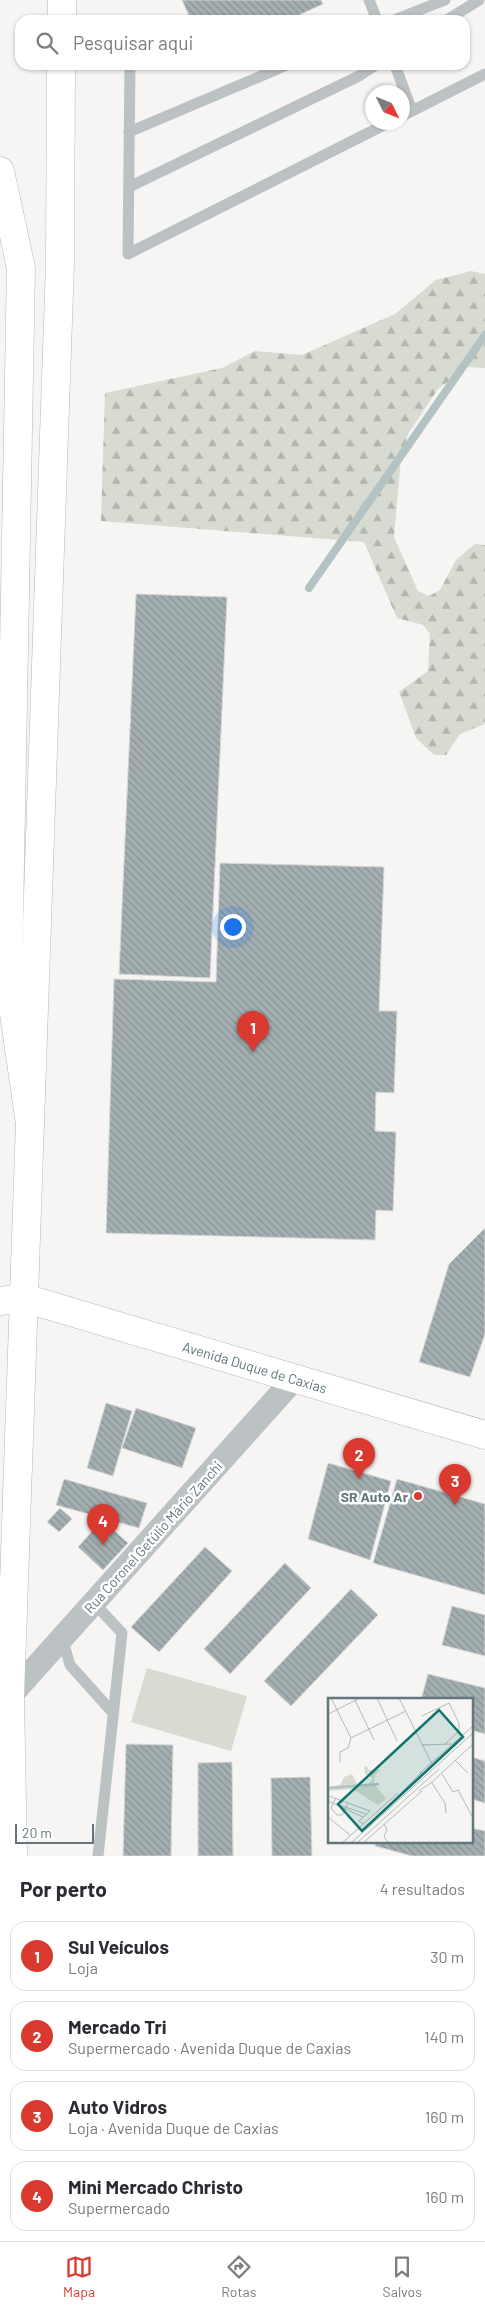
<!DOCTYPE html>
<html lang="pt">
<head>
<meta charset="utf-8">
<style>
  body { margin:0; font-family:Barlow,sans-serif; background:#f2f2f3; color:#2b2b33 }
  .compass { position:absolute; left:365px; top:85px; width:45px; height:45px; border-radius:50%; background:#fff; box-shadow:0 1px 4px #0004; rotate:133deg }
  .scale { position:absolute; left:15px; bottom:12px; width:79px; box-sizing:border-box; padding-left:5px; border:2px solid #62767c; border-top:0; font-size:14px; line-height:18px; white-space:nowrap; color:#62767c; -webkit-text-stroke:4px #fff; paint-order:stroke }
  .you { position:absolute; left:232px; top:926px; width:18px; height:18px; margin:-12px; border:4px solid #fff; border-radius:50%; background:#1a73e8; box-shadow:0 0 0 8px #1a73e833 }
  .badge { display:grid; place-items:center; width:32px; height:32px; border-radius:50%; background:#da392f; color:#fff; font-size:16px; font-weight:700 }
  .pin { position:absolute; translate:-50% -41px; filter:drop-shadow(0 1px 2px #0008) }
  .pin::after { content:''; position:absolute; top:26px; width:18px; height:15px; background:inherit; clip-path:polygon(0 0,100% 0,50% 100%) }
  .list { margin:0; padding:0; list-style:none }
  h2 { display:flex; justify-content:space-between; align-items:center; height:65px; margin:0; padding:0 20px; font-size:21px }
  h2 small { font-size:16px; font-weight:400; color:#7c7c81 }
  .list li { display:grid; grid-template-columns:32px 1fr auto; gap:15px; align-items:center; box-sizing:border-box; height:70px; margin:0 10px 10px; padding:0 10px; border:1px solid #e1e1e2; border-radius:15px }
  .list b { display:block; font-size:19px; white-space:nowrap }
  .list p { margin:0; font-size:16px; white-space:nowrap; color:#7c7c81 }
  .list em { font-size:16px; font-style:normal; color:#7c7c81 }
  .icon { flex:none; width:28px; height:28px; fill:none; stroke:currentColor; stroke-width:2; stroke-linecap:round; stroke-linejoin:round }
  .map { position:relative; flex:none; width:485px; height:1856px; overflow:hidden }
  .search { position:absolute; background:#fff; box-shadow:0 1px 4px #0004; left:15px; right:15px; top:15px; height:55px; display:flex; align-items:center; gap:12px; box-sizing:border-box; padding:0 18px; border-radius:15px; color:#7c7c81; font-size:19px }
  .sheet { height:385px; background:#fff }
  nav { display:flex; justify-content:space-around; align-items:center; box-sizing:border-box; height:70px; border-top:1px solid #e1e1e2; background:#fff; font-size:14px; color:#7c7c81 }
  nav a { display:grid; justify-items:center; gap:2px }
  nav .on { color:#da392f }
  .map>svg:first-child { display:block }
</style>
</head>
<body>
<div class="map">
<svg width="485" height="1856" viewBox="0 0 485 1856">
  <defs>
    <pattern id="forest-firs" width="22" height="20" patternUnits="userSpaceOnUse" patternTransform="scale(1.25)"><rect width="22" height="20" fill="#d7dbd2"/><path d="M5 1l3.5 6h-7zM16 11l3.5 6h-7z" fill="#b2b6af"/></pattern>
    <pattern id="building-back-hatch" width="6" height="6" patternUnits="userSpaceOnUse" patternTransform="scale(1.25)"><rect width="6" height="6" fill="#a4afb2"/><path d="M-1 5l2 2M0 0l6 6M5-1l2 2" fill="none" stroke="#899396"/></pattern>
  </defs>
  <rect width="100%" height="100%" fill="#f6f5f3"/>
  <path fill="url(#forest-firs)" d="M 471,271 L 485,274 L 485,368 L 468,367 L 438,389 L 408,434 L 401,458 L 394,537 L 418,591 L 429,596 L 440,590 L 456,560 L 475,544 L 485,545 L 485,724 L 460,734 L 446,755 L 434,755 L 416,738 L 399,692 L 428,671 L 430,634 L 423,625 L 397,618 L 364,542 L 101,521 L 105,393 L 222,368 L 255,351 L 302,355 L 395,314 L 436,280 Z"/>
  <path fill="#d7dbd2" d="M 147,1668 L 247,1696 L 231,1751 L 131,1722 Z"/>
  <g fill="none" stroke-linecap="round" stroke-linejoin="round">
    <path stroke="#b3c3c4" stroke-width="8" d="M 309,588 L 485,335"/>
  </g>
  <g fill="url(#building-back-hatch)" stroke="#d7d7d5">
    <path d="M 182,0 L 321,0 L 323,4 L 288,20 L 191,20 Z"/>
    <path d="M 136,594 L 227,597 L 210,978 L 119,974 Z"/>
    <path d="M 220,863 L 384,867 L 379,1011 L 397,1011 L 394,1093 L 376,1092 L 375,1131 L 396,1132 L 393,1211 L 376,1210 L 375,1240 L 106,1233 L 114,979 L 216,982 Z"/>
    <path d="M 485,1228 L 485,1334 L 470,1377 L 419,1362 L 449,1264 Z"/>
    <path d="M 106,1403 L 132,1411 L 113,1476 L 87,1468 Z"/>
    <path d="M 136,1408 L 196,1428 L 182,1468 L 122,1448 Z"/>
    <path d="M 328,1463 L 391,1481 L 370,1560 L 308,1539 Z"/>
    <path d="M 64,1479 L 147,1503 L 139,1528 L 56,1505 Z"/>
    <path d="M 397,1479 L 485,1504 L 485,1595 L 373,1563 Z"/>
    <path d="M 60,1508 L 72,1519 L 59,1532 L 47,1522 Z"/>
    <path d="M 102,1520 L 128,1543 L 103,1570 L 78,1547 Z"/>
    <path d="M 205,1547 L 232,1571 L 159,1652 L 131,1627 Z"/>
    <path d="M 285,1563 L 311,1588 L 230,1674 L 204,1649 Z"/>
    <path d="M 351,1589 L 378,1615 L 291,1706 L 264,1681 Z"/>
    <path d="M 452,1606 L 485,1615 L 485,1656 L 442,1645 Z"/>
    <path d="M 428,1674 L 485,1688 L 485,1734 L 471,1730 L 471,1700 L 421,1700 Z"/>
    <path d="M 126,1744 L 173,1745 L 171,1856 L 123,1856 Z"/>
    <path d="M 471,1757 L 485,1761 L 485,1803 L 471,1799 Z"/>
    <path d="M 232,1762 L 233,1856 L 198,1856 L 198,1763 Z"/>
    <path d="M 310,1777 L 312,1856 L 272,1856 L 271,1778 Z"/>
    <path d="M 471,1828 L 485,1831 L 485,1856 L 412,1856 L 375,1846 L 376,1842 L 471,1842 Z"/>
  </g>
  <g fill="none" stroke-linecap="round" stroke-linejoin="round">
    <g stroke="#b1b8bb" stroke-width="29">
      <g id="secondary">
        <path d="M 62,20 L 62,0"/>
        <path id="s1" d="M 0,1301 L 24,1298 L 485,1435"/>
        <path d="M 13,1856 L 10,1696 L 60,264 L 61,65"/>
      </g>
    </g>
    <g stroke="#b2b7b9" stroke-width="29">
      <path id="highway" d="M 0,171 L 21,268 L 8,972 L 30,1124"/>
    </g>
    <g stroke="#bcc2c4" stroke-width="11">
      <path d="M 369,0 L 377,20"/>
      <path d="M 394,20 L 445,0"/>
      <path d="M 447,20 L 479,0"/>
      <path d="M 130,65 L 128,254 L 390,122"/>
      <path d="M 395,65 L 412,111"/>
      <path d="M 402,116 L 485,74"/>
      <path d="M 129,132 L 287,65"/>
      <path d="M 129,187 L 359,76 L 376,65"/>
      <path d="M 94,1603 L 122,1633 L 98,1856"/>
      <path d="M 62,1638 L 70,1665 L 113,1713"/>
    </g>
    <path stroke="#bcc2c4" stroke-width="24" d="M 10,1696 L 295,1378"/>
    <use href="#secondary" stroke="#fff" stroke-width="28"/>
    <use href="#highway" stroke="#fff" stroke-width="28"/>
  </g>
  <circle fill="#da392f" stroke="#fff" stroke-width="2" cx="418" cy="1496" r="5"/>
  <g text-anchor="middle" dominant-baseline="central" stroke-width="5" stroke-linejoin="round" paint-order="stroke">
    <g font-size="14" fill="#62767c" stroke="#fff">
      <text stroke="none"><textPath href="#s1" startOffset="265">Avenida Duque de Caxias</textPath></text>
      <text transform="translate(153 1537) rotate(-48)">Rua Coronel Getúlio Mário Zanchi</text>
    </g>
    <g font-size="14" font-weight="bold" fill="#62767c" stroke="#fff" text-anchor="end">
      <text x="408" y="1496">SR Auto Ar</text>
    </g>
  </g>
  <g transform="translate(328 1698)">
    <rect width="145" height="145" fill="#f6f5f3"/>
    <path d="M 39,68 L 40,72 L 53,71 L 47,77 L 46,85 L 58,101 L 50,107 L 24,91 L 0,93 L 0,89 L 12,87 L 16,79 L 24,76 L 31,89 L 39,88 L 45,80 L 37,76 L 36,69 Z" fill="#d7dbd2"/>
    <path fill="none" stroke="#b3c3c4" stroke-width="2.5" d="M 0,90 L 51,86"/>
    <path fill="none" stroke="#b2babc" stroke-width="1" d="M 3,0 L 23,40 L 20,50 L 12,54 L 12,64M 26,0 L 46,42M 49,0 L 69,43M 71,0 L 104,66M 0,16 L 32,0M 94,18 L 121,5 L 131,25 L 131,33 L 117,46M 23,40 L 78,13M 94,47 L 123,46M 127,62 L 140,75M 92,75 L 145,28M 114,76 L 125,94 L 130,92 L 145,120M 103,85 L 145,46M 104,85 L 117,105 L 118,115M 91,93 L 104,84M 1,98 L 42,113 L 31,123 L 35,126M 8,100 L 3,110 L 9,117 L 14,117 L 20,105M 0,103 L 35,119M 11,107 L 38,116M 0,119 L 22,137M 45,123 L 94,74M 56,126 L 59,132 L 56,139 L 61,145M 14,145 L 70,95M 23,145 L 145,35M 29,145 L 111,71M 35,145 L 94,93"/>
    <path fill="#0f766e" fill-opacity="0.15" stroke="#0f766e" stroke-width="2.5" d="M 111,12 L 135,39 L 34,133 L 10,106 Z"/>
    <rect width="145" height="145" fill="none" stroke="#62767c" stroke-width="2.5"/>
  </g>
</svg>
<svg class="compass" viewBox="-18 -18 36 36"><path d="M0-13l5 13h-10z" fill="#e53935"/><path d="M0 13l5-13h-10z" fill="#7c7c81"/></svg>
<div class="scale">20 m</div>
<div class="you"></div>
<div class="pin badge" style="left:253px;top:1052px">1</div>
<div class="pin badge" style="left:359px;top:1479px">2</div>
<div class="pin badge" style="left:455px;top:1505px">3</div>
<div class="pin badge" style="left:103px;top:1545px">4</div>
<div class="search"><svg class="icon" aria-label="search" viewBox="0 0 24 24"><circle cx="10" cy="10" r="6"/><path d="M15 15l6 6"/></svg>Pesquisar aqui</div>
</div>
<section class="sheet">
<h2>Por perto<small>4 resultados</small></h2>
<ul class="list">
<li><span class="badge">1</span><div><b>Sul Veículos</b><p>Loja</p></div><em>30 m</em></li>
<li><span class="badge">2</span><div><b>Mercado Tri</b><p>Supermercado · Avenida Duque de Caxias</p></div><em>140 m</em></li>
<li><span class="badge">3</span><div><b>Auto Vidros</b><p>Loja · Avenida Duque de Caxias</p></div><em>160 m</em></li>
<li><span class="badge">4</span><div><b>Mini Mercado Christo</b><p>Supermercado</p></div><em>160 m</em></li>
</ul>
</section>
<nav>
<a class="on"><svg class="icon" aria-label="map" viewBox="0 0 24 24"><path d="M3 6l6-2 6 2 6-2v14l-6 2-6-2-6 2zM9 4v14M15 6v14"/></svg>Mapa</a>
<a><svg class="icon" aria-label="directions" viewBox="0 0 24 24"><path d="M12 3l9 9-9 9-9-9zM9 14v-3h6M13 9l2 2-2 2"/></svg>Rotas</a>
<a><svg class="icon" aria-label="saved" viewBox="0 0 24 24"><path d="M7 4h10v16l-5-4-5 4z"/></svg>Salvos</a>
</nav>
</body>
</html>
